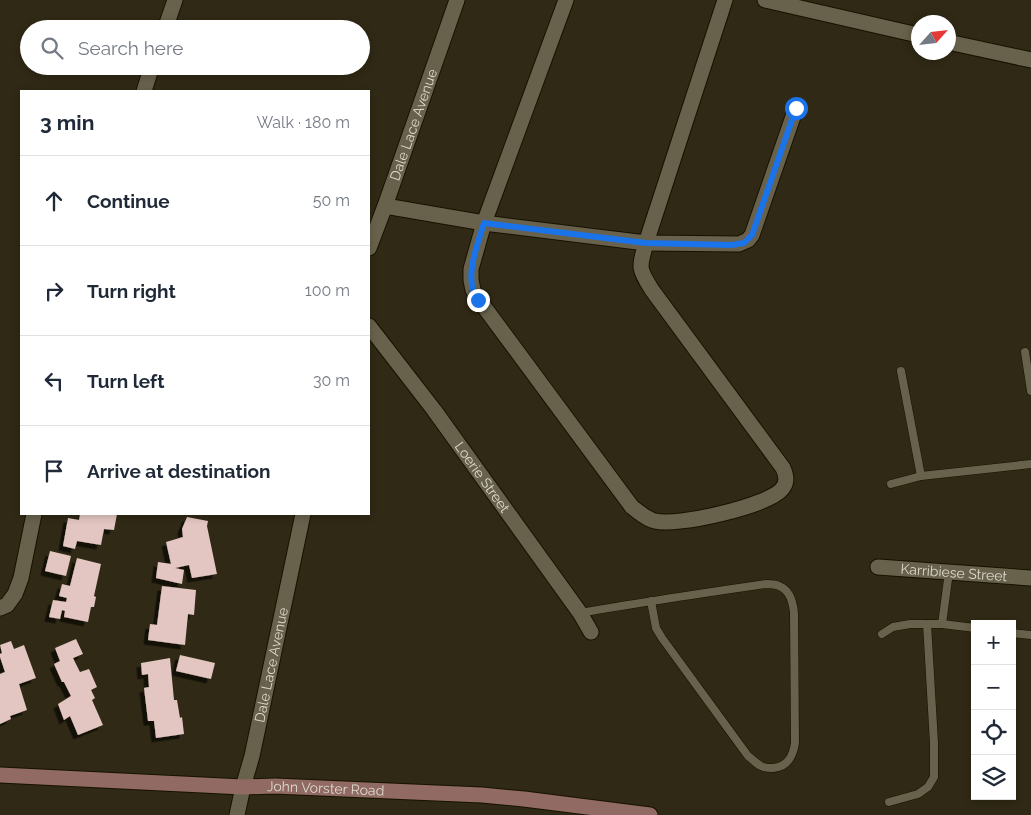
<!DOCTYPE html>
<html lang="en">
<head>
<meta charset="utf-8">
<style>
  body { margin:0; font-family:Raleway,sans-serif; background:#f2f2f3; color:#1f2937 }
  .controls { position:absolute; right:15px; bottom:15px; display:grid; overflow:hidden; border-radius:0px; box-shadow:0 2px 8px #0003 }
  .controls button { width:45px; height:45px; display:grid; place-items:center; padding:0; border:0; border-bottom:1px solid #e0e1e3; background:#fff; color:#1f2937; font:25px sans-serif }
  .compass { position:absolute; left:911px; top:15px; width:45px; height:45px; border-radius:50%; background:#fff; box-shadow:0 2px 8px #0003; rotate:63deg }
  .stop { position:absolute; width:15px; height:15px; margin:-11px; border:4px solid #1a73e8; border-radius:50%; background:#fff }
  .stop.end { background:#1a73e8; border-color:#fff; box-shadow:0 1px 5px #0008 }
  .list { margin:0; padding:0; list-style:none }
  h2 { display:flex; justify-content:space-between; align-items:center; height:65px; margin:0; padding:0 20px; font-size:21px }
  h2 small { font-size:16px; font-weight:400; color:#747a83 }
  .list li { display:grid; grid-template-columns:32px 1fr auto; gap:15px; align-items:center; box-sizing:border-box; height:90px; padding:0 20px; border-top:1px solid #e0e1e3 }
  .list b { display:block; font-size:19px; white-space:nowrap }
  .list em { font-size:16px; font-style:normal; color:#747a83 }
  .icon { flex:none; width:28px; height:28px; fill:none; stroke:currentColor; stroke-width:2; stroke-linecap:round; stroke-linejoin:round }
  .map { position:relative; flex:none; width:1031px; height:815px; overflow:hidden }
  .search { position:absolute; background:#fff; box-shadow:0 2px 8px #0003; left:20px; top:20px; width:350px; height:55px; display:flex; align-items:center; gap:12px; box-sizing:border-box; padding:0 18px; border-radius:28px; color:#747a83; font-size:19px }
  .panel { position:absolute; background:#fff; box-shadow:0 2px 8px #0003; left:20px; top:90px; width:350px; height:425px; border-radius:0px }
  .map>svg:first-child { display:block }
</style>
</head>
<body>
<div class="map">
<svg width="1031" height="815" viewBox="0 0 1031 815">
  <defs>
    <filter id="shadow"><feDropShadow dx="-4.5" dy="4.5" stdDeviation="0" flood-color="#0009"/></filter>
  </defs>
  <rect width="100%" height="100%" fill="#2f2915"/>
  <g fill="#e3c6c1" filter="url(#shadow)">
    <path d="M 80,514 L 117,514 L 114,530 L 104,529 L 101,545 L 77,541 L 75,549 L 63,546 L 68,518 L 79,520 Z"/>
    <path d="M 187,517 L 208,521 L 207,526 L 217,574 L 192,578 L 189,565 L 175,568 L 184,570 L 182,584 L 156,578 L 158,562 L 171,564 L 166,542 L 183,537 L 182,529 Z"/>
    <path d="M 50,551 L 71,556 L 66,576 L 45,571 Z"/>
    <path d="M 77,558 L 101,564 L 94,596 L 96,597 L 94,607 L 91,607 L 88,622 L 64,617 L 65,611 L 62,610 L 60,619 L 49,617 L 53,600 L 66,602 L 67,598 L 59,596 L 62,584 L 70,586 Z"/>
    <path d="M 162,586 L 196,590 L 194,615 L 188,614 L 185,645 L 148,640 L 150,624 L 157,625 Z"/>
    <path d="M 76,639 L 83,654 L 73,658 L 80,672 L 89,669 L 97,687 L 91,690 L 95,698 L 92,700 L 103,725 L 78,735 L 70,716 L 64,720 L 58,704 L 71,696 L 64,682 L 62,682 L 54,664 L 60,661 L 55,648 Z"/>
    <path d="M 11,641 L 14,649 L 24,645 L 36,678 L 19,684 L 27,710 L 10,716 L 11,719 L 0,724 L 0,674 L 5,672 L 0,657 L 0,654 L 2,653 L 0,645 Z"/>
    <path d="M 180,655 L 215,663 L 211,679 L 176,671 Z"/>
    <path d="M 170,658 L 174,700 L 177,700 L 180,718 L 182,717 L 184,734 L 156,738 L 154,721 L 148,721 L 144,688 L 149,687 L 148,674 L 142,675 L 141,663 Z"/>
  </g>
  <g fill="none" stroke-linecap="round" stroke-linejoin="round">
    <g stroke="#171201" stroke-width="9">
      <g id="lane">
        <path d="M 1025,352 L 1031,391"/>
        <path d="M 901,371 L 921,476"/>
        <path d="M 891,484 L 921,476 L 1031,464"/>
        <path d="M 580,613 C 642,602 704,593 766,584 C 770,584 775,584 779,586 C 790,590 793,602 794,613 L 795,743 C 793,756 788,767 773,768 C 769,768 765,768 761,766 C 757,764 752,759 748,756 L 662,638 L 656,628 L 651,601"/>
        <path d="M 942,624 L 949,572"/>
        <path d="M 1012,633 L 1031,635"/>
        <path d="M 882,634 L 893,627 L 910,624 L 942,624 L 975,628"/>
        <path d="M 889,802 L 918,794 L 928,787 L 934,777 L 934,743 L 927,624"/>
      </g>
    </g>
    <g stroke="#171201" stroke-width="17">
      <g id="street">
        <path d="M 566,0 L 484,223 L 471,269 L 471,280 L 473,290 L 479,300 L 632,507 C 639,512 646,519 655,521 C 676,527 768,506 782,489 C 788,482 786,475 783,468 L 652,290 C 638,268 639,268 646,243 L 725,0"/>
        <path d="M 765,0 L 918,35"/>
        <path d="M 165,29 L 175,0"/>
        <path d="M 948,42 L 1031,60"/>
        <path d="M 144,91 L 152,66"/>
        <path d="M 385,206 L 484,223 L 646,243 L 739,244 L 748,240 L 752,235 L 796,108"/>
        <path id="s1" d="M 369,248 L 385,206 L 457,0"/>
        <path id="s2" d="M 369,326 L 434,410 L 580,613 L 591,632"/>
        <path id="s3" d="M 878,567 L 1031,578"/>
        <path d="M 0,608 L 7,605 L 15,594 L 21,578 L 34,514"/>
        <path id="s4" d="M 237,815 L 243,787 L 252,756 L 303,514"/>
      </g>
    </g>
    <g stroke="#171201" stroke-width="17">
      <g id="secondary">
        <path id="s5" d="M 0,775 L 243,787 L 275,786 L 482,795 L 524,799 L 650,815"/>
      </g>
    </g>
    <use href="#lane" stroke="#68624c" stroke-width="8"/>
    <use href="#street" stroke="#68624c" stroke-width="15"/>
    <use href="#secondary" stroke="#906a63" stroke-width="15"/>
  </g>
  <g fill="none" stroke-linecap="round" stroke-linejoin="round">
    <path stroke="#1a73e8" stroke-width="6" d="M 478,300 C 477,297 474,293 473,290 C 467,270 478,243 484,223 L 646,243 L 731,245 L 744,243 L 752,235 L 796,108"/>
  </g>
  <g text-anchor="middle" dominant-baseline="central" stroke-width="5" stroke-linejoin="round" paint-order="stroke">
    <g font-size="14" fill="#ddd9cd" stroke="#25200c">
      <text stroke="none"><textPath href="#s1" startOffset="131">Dale Lace Avenue</textPath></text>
      <text stroke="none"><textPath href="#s2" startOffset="189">Loerie Street</textPath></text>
      <text stroke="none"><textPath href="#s3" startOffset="76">Karribiese Street</textPath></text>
      <text stroke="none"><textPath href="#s4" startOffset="154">Dale Lace Avenue</textPath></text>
      <text stroke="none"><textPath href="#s5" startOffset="326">John Vorster Road</textPath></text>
    </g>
  </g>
</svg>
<div class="controls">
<button>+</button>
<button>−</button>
<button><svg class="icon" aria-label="locate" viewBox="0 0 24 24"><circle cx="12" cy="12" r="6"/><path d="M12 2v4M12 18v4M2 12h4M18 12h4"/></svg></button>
<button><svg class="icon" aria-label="layers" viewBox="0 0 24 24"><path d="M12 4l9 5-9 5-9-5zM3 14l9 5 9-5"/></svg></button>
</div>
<svg class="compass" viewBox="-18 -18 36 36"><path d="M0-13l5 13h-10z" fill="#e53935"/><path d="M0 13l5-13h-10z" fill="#747a83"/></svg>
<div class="stop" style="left:796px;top:108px"></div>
<div class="stop end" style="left:478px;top:300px"></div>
<div class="search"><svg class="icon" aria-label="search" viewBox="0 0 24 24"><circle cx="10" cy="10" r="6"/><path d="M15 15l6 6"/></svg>Search here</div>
<section class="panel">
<h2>3 min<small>Walk · 180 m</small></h2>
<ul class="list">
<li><svg class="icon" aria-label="ahead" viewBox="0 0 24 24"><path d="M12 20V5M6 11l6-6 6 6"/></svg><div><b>Continue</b></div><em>50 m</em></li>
<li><svg class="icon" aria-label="right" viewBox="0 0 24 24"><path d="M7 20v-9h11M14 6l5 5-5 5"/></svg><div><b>Turn right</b></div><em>100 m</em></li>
<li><svg class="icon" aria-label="left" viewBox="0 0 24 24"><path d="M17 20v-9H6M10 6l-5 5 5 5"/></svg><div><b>Turn left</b></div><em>30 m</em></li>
<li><svg class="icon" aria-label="arrive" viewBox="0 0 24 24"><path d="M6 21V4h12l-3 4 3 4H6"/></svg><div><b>Arrive at destination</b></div></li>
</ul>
</section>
</div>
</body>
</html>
